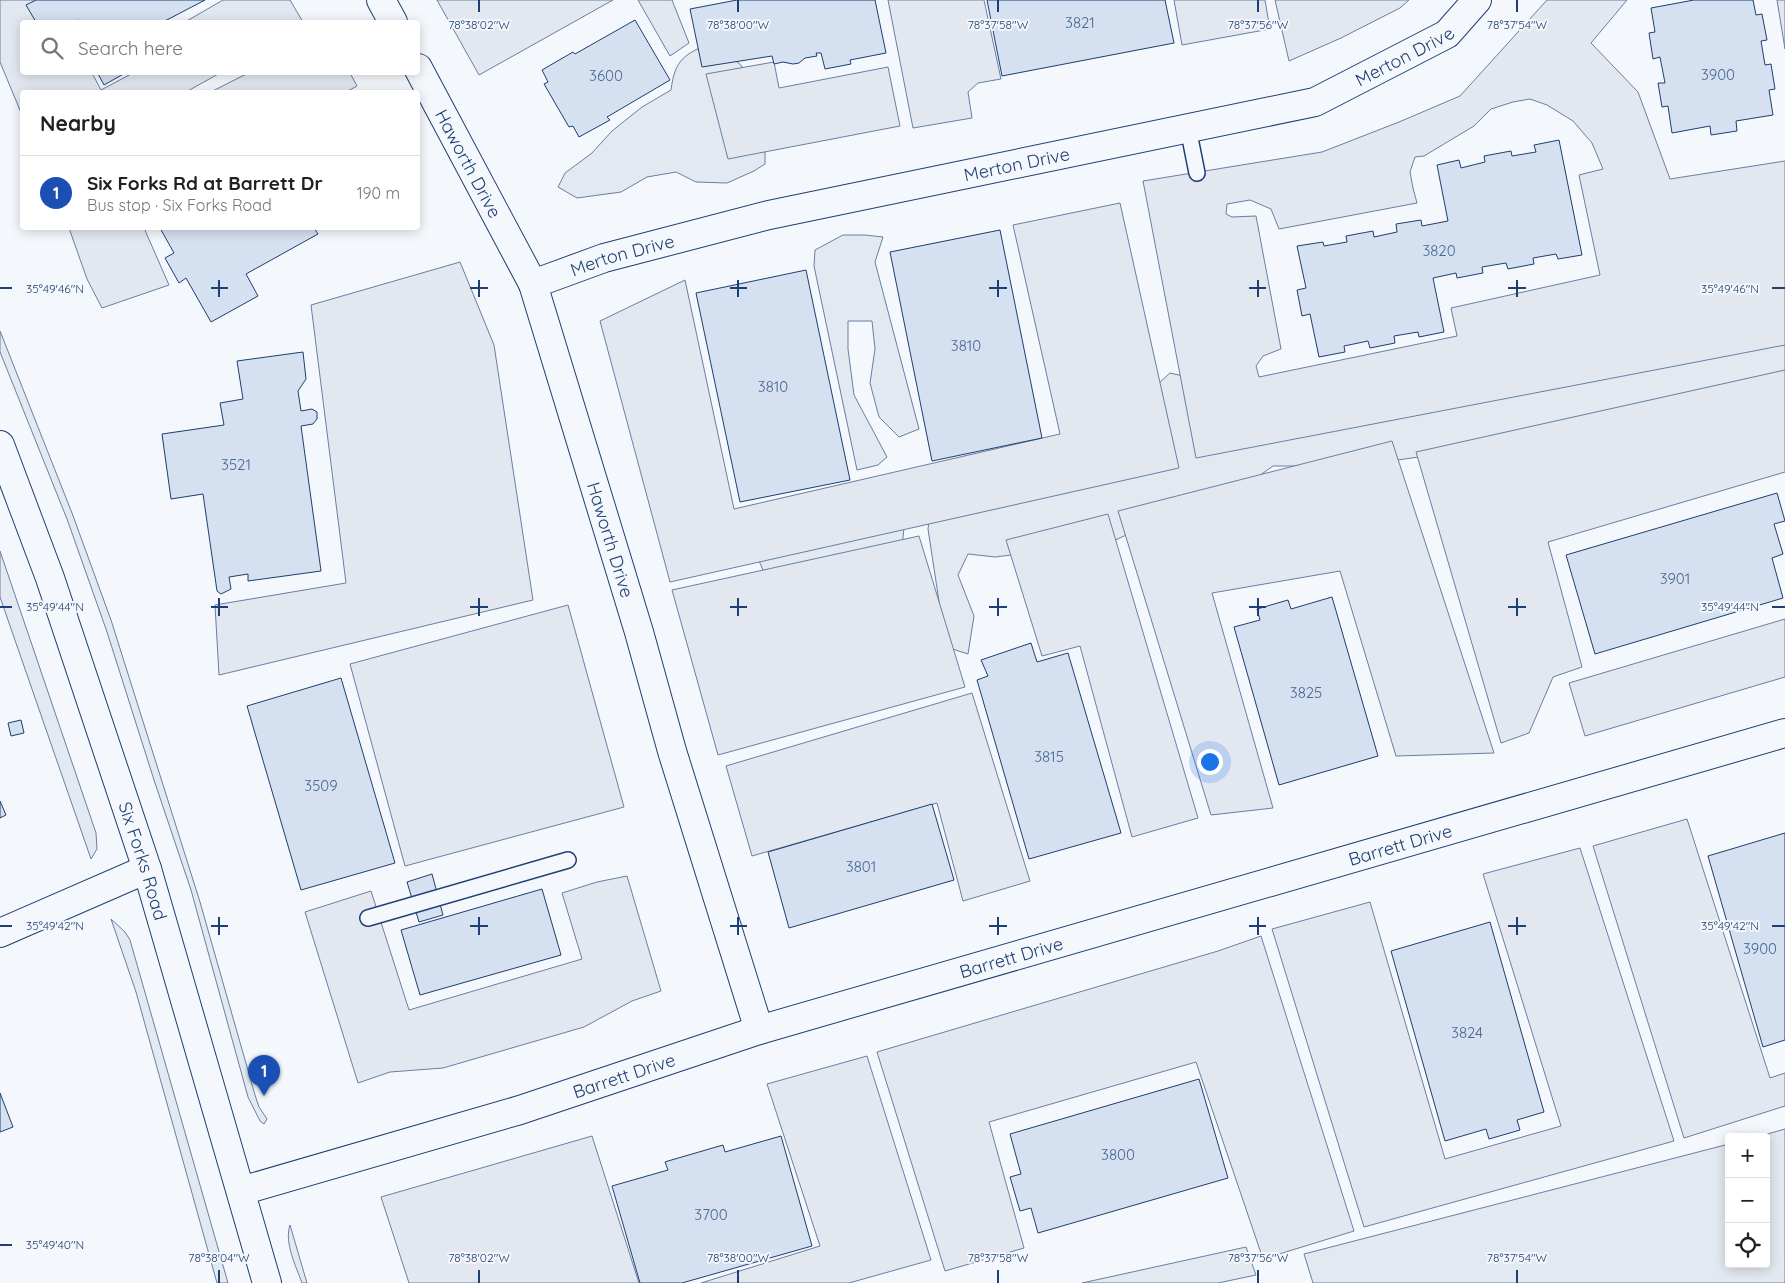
<!DOCTYPE html>
<html lang="en">
<head>
<meta charset="utf-8">
<style>
  body { margin:0; font-family:Quicksand,sans-serif; background:#f2f2f2; color:#202124 }
  .controls { position:absolute; right:15px; bottom:15px; display:grid; overflow:hidden; border-radius:5px; box-shadow:0 2px 12px #0003 }
  .controls button { width:45px; height:45px; display:grid; place-items:center; padding:0; border:0; border-bottom:1px solid #e0e0e0; background:#fff; color:#202124; font:25px sans-serif }
  .you { position:absolute; left:1209px; top:761px; width:18px; height:18px; margin:-12px; border:4px solid #fff; border-radius:50%; background:#1a73e8; box-shadow:0 0 0 8px #1a73e833 }
  .badge { display:grid; place-items:center; width:32px; height:32px; border-radius:50%; background:#7c3aed; color:#fff; font-size:16px; font-weight:700 }
  .pin { position:absolute; translate:-50% -41px; filter:drop-shadow(0 1px 2px #0008) }
  .pin::after { content:''; position:absolute; top:26px; width:18px; height:15px; background:inherit; clip-path:polygon(0 0,100% 0,50% 100%) }
  .list { margin:0; padding:0; list-style:none }
  h2 { display:flex; justify-content:space-between; align-items:center; height:65px; margin:0; padding:0 20px; font-size:21px }
  h2 small { font-size:16px; font-weight:400; color:#757577 }
  .list li { display:grid; grid-template-columns:32px 1fr auto; gap:15px; align-items:center; box-sizing:border-box; height:75px; padding:0 20px; border-top:1px solid #e0e0e0 }
  .list b { display:block; font-size:19px; white-space:nowrap }
  .list p { margin:0; font-size:16px; white-space:nowrap; color:#757577 }
  .list em { font-size:16px; font-style:normal; color:#757577 }
  .icon { flex:none; width:28px; height:28px; fill:none; stroke:currentColor; stroke-width:2; stroke-linecap:round; stroke-linejoin:round }
  .map { position:relative; flex:none; width:1785px; height:1283px; overflow:hidden }
  .search { position:absolute; background:#fff; box-shadow:0 2px 12px #0003; left:20px; top:20px; width:400px; height:55px; display:flex; align-items:center; gap:12px; box-sizing:border-box; padding:0 18px; border-radius:5px; color:#757577; font-size:19px }
  .panel { position:absolute; background:#fff; box-shadow:0 2px 12px #0003; left:20px; top:90px; width:400px; height:140px; border-radius:5px }
  .map>svg:first-child { display:block }
</style>
</head>
<body>
<div class="map">
<svg width="1785" height="1283" viewBox="0 0 1785 1283">
  <rect width="100%" height="100%" fill="#f4f7fb"/>
  <g fill="#e3e9f0" stroke="#687fa3">
    <path d="M 710,43 L 740,64 L 753,81 L 765,126 L 765,164 L 754,171 L 727,183 L 696,182 L 676,172 L 647,177 L 621,192 L 577,198 L 558,187 L 565,173 L 592,153 L 612,131 L 642,107 L 671,90 C 675,59 684,55 710,43 Z"/>
    <path d="M 843,235 L 865,235 L 883,237 L 875,262 L 919,429 L 899,437 L 879,417 L 870,383 L 875,349 L 872,321 L 848,321 L 848,349 L 854,395 L 887,457 L 878,465 L 857,470 L 814,266 L 815,250 Z"/>
    <path d="M 1785,310 L 1785,376 L 1467,450 L 1370,464 L 1338,466 L 1273,466 L 1235,493 L 1137,530 L 1109,543 L 995,557 L 968,554 L 958,575 L 974,616 L 968,654 L 946,647 L 928,529 L 931,505 L 1147,394 L 1170,373 L 1200,380 L 1217,419 Z"/>
    <path d="M 0,331 L 72,513 L 111,620 L 200,902 L 255,1095 L 259,1107 L 267,1119 L 264,1124 L 260,1121 L 248,1097 L 191,890 L 154,780 L 107,632 L 67,519 L 0,352 Z"/>
    <path d="M 905,519 L 902,546 L 770,586 L 756,554 Z"/>
    <path d="M 0,551 L 96,833 L 97,849 L 91,859 L 0,597 Z"/>
    <path d="M 111,919 L 125,932 L 130,940 L 228,1283 L 217,1283 L 136,992 Z"/>
    <path d="M 1785,1129 L 1785,1283 L 1313,1283 L 1304,1254 L 1729,1144 L 1729,1264 L 1766,1264 L 1766,1137 L 1757,1137 Z"/>
    <path d="M 290,1225 L 307,1283 L 302,1283 C 296,1266 284,1243 290,1225 Z"/>
    <path d="M 1246,1247 L 1256,1275 L 1218,1283 L 1082,1283 Z"/>
  </g>
  <g fill="#e3e8f0" stroke="#687fa3" fill-rule="evenodd">
    <path d="M 0,0 L 58,0 L 68,22 L 22,22 L 22,72 L 92,73 L 101,90 L 133,73 L 220,73 L 186,92 L 22,92 L 22,115 L 0,62 Z"/>
    <path d="M 223,0 L 290,0 L 303,22 L 185,22 Z"/>
    <path d="M 437,0 L 613,0 L 479,75 Z"/>
    <path d="M 638,0 L 672,0 L 689,43 L 670,56 Z"/>
    <path d="M 888,0 L 984,0 L 1001,79 L 978,83 L 968,92 L 972,118 L 913,128 Z"/>
    <path d="M 1174,0 L 1265,0 L 1270,29 L 1182,45 Z"/>
    <path d="M 1275,0 L 1409,0 L 1400,8 L 1341,38 L 1289,61 Z"/>
    <path d="M 1547,0 L 1627,0 L 1591,43 L 1638,92 L 1670,179 L 1785,161 L 1785,345 L 1196,458 L 1143,181 L 1322,152 L 1399,122 L 1460,96 ZM 1530,99 L 1547,105 L 1573,121 L 1592,143 L 1603,169 L 1579,175 L 1600,275 L 1451,308 L 1457,336 L 1259,377 L 1256,366 L 1263,356 L 1281,349 L 1256,216 L 1232,217 L 1226,214 L 1227,204 L 1250,200 L 1271,209 L 1279,229 L 1417,203 L 1413,188 L 1410,172 L 1415,157 L 1424,156 L 1474,126 L 1491,109 L 1513,102 Z"/>
    <path d="M 1777,0 L 1785,0 L 1785,49 Z"/>
    <path d="M 774,62 L 779,88 L 888,67 L 900,126 L 728,159 L 706,74 Z"/>
    <path d="M 248,73 L 350,73 L 357,86 L 346,92 L 211,92 Z"/>
    <path d="M 1120,203 L 1179,468 L 670,582 L 600,321 L 685,280 L 734,509 L 1060,434 L 1013,225 Z"/>
    <path d="M 69,228 L 144,228 L 169,285 L 102,308 L 87,279 Z"/>
    <path d="M 460,262 L 494,345 L 533,600 L 219,675 L 215,605 L 346,583 L 311,305 Z"/>
    <path d="M 1785,370 L 1785,472 L 1548,542 L 1582,667 L 1553,677 L 1529,733 L 1501,743 L 1416,452 Z"/>
    <path d="M 1392,441 L 1494,753 L 1396,756 L 1340,571 L 1212,593 L 1273,808 L 1211,815 L 1118,511 Z"/>
    <path d="M 1108,514 L 1198,818 L 1132,837 L 1080,646 L 1042,656 L 1006,540 Z"/>
    <path d="M 919,536 L 965,687 L 718,755 L 672,590 Z"/>
    <path d="M 568,605 L 624,807 L 405,866 L 350,664 Z"/>
    <path d="M 1785,619 L 1785,677 L 1585,736 L 1569,683 Z"/>
    <path d="M 972,693 L 1030,881 L 963,901 L 937,803 L 752,856 L 726,766 Z"/>
    <path d="M 1687,819 L 1770,1078 L 1785,1073 L 1785,1106 L 1684,1138 L 1593,846 Z"/>
    <path d="M 1580,848 L 1674,1141 L 1364,1227 L 1272,929 L 1370,902 L 1445,1159 L 1561,1126 L 1483,874 Z"/>
    <path d="M 627,876 L 661,991 L 632,1001 L 584,1027 L 443,1068 L 390,1072 L 358,1083 L 305,912 L 371,891 L 409,1010 L 582,959 L 562,893 L 597,882 Z"/>
    <path d="M 1261,936 L 1354,1231 L 1263,1259 L 1196,1062 L 989,1122 L 1024,1248 L 945,1271 L 877,1052 L 1218,951 Z"/>
    <path d="M 867,1056 L 931,1260 L 849,1283 L 701,1283 L 820,1246 L 767,1084 Z"/>
    <path d="M 592,1136 L 639,1283 L 409,1283 L 381,1197 Z"/>
  </g>
  <g fill="#d5e0f0" stroke="#1d3f73">
    <path d="M 36,0 L 205,0 L 163,22 L 81,22 L 79,20 L 74,22 L 36,22 L 26,5 Z"/>
    <path d="M 737,0 L 875,0 L 886,53 L 850,60 L 851,64 L 825,69 L 821,53 L 816,53 L 817,56 L 805,58 L 799,63 L 793,64 L 783,62 L 774,64 L 772,56 L 702,67 L 690,9 Z"/>
    <path d="M 987,0 L 1165,0 L 1174,43 L 1002,76 Z"/>
    <path d="M 1694,0 L 1753,0 L 1756,15 L 1762,14 L 1767,40 L 1761,41 L 1765,65 L 1771,64 L 1775,89 L 1769,90 L 1773,115 L 1736,121 L 1737,131 L 1711,135 L 1710,126 L 1672,133 L 1668,106 L 1662,107 L 1658,83 L 1665,83 L 1660,57 L 1653,59 L 1649,33 L 1655,32 L 1651,8 Z"/>
    <path d="M 635,20 L 670,80 L 607,117 L 610,120 L 579,137 L 573,126 L 569,127 L 544,84 L 548,82 L 542,70 L 573,52 L 575,54 Z"/>
    <path d="M 97,72 L 127,72 L 104,85 Z"/>
    <path d="M 1559,140 L 1582,255 L 1558,259 L 1556,254 L 1533,258 L 1534,264 L 1508,269 L 1506,263 L 1482,267 L 1483,273 L 1457,278 L 1456,273 L 1433,278 L 1444,332 L 1419,337 L 1418,332 L 1394,336 L 1395,343 L 1370,348 L 1368,341 L 1344,346 L 1345,352 L 1319,357 L 1310,314 L 1302,316 L 1297,290 L 1306,288 L 1297,246 L 1323,242 L 1324,246 L 1347,242 L 1346,236 L 1373,231 L 1374,237 L 1397,232 L 1396,224 L 1421,220 L 1422,226 L 1448,221 L 1437,165 L 1459,160 L 1461,168 L 1485,162 L 1484,156 L 1511,151 L 1512,156 L 1536,152 L 1534,145 Z"/>
    <path d="M 160,228 L 314,228 L 318,234 L 246,274 L 258,296 L 211,322 L 186,278 L 179,283 L 165,258 L 174,253 Z"/>
    <path d="M 1000,230 L 1042,438 L 932,461 L 890,252 Z"/>
    <path d="M 806,270 L 850,480 L 740,502 L 696,293 Z"/>
    <path d="M 303,352 L 306,379 L 298,391 L 301,411 L 312,409 L 317,412 L 317,419 L 313,424 L 301,426 L 321,571 L 248,581 L 248,574 L 229,577 L 231,589 L 221,594 L 217,591 L 203,494 L 171,499 L 162,434 L 224,425 L 220,403 L 243,399 L 237,361 Z"/>
    <path d="M 1777,493 L 1785,521 L 1774,524 L 1783,554 L 1772,558 L 1783,598 L 1595,654 L 1566,555 Z"/>
    <path d="M 1332,597 L 1378,756 L 1279,785 L 1234,627 L 1260,620 L 1257,609 L 1288,600 L 1291,609 Z"/>
    <path d="M 1031,643 L 1037,662 L 1068,653 L 1121,833 L 1029,859 L 977,680 L 988,676 L 981,660 Z"/>
    <path d="M 341,678 L 395,863 L 301,890 L 247,706 Z"/>
    <path d="M 21,720 L 24,733 L 11,736 L 8,723 Z"/>
    <path d="M 0,801 L 6,815 L 0,818 Z"/>
    <path d="M 932,804 L 954,880 L 789,928 L 768,852 Z"/>
    <path d="M 1785,833 L 1785,1040 L 1763,1047 L 1708,856 Z"/>
    <path d="M 432,874 L 443,915 L 419,922 L 407,882 Z"/>
    <path d="M 542,889 L 561,955 L 420,995 L 401,930 Z"/>
    <path d="M 1490,922 L 1544,1112 L 1517,1120 L 1520,1130 L 1489,1139 L 1486,1129 L 1445,1141 L 1391,951 Z"/>
    <path d="M 1199,1079 L 1228,1178 L 1038,1233 L 1031,1208 L 1020,1211 L 1010,1177 L 1021,1174 L 1010,1134 Z"/>
    <path d="M 0,1093 L 13,1127 L 0,1132 Z"/>
    <path d="M 781,1136 L 812,1246 L 682,1283 L 640,1283 L 612,1186 L 668,1170 L 665,1162 L 668,1161 L 723,1145 L 725,1152 Z"/>
  </g>
  <g fill="none" stroke-linecap="round" stroke-linejoin="round">
    <g stroke="#1d3f73" stroke-width="18">
      <g id="lane">
        <path d="M 1188,128 L 1197,173"/>
        <path d="M 368,918 L 568,860"/>
      </g>
    </g>
    <g stroke="#1d3f73" stroke-width="30">
      <g id="street">
        <path d="M 381,0 L 393,22"/>
        <path id="s1" d="M 418,68 L 533,284 L 639,632 L 672,751 L 759,1030"/>
        <path id="s2" d="M 533,284 L 604,258 L 769,215 L 1315,102 L 1447,34 L 1477,0"/>
        <path d="M 0,933 L 147,869"/>
      </g>
    </g>
    <g stroke="#1d3f73" stroke-width="30">
      <g id="secondary">
        <path id="s3" d="M 241,1191 L 520,1110 L 759,1030 L 1785,733"/>
      </g>
    </g>
    <g stroke="#1d3f73" stroke-width="30">
      <g id="primary">
        <path id="s4" d="M 0,445 L 50,578 L 147,869 L 267,1283"/>
      </g>
    </g>
    <use href="#lane" stroke="#f4f7fb" stroke-width="15"/>
    <use href="#street" stroke="#f4f7fb" stroke-width="28"/>
    <use href="#secondary" stroke="#f4f7fb" stroke-width="28"/>
    <use href="#primary" stroke="#f4f7fb" stroke-width="28"/>
  </g>
  <path fill="none" stroke="#1d3f73" stroke-width="2" d="M 479,0 L 479,12M 738,0 L 738,12M 998,0 L 998,12M 1258,0 L 1258,12M 1517,0 L 1517,12M 219,280 L 219,297M 479,280 L 479,297M 738,280 L 738,297M 998,280 L 998,297M 1258,280 L 1258,297M 1517,280 L 1517,297M 0,288 L 12,288M 211,288 L 228,288M 470,288 L 488,288M 730,288 L 747,288M 989,288 L 1007,288M 1249,288 L 1266,288M 1508,288 L 1526,288M 1772,288 L 1785,288M 219,598 L 219,616M 479,598 L 479,616M 738,598 L 738,616M 998,598 L 998,616M 1258,598 L 1258,616M 1517,598 L 1517,616M 0,607 L 12,607M 211,607 L 228,607M 470,607 L 488,607M 730,607 L 747,607M 989,607 L 1007,607M 1249,607 L 1266,607M 1508,607 L 1526,607M 1772,607 L 1785,607M 219,917 L 219,935M 479,917 L 479,935M 738,917 L 738,935M 998,917 L 998,935M 1258,917 L 1258,935M 1517,917 L 1517,935M 0,926 L 12,926M 211,926 L 228,926M 470,926 L 488,926M 730,926 L 747,926M 989,926 L 1007,926M 1249,926 L 1266,926M 1508,926 L 1526,926M 1772,926 L 1785,926M 0,1245 L 12,1245M 219,1270 L 219,1283M 479,1270 L 479,1283M 738,1270 L 738,1283M 998,1270 L 998,1283M 1258,1270 L 1258,1283M 1517,1270 L 1517,1283"/>
  <g text-anchor="middle" dominant-baseline="central" stroke-width="4" stroke-linejoin="round" paint-order="stroke">
    <g font-size="15" fill="#4b6792">
      <text x="1080" y="22">3821</text>
      <text x="1718" y="74">3900</text>
      <text x="606" y="75">3600</text>
      <text x="1439" y="250">3820</text>
      <text x="966" y="345">3810</text>
      <text x="773" y="386">3810</text>
      <text x="236" y="464">3521</text>
      <text x="1675" y="578">3901</text>
      <text x="1306" y="692">3825</text>
      <text x="1049" y="756">3815</text>
      <text x="321" y="785">3509</text>
      <text x="861" y="866">3801</text>
      <text x="1760" y="948">3900</text>
      <text x="1467" y="1032">3824</text>
      <text x="1118" y="1154">3800</text>
      <text x="711" y="1214">3700</text>
    </g>
    <g font-size="18" fill="#1d3f73" stroke="#f4f7fb">
      <text stroke="none"><textPath href="#s2" startOffset="904">Merton Drive</textPath></text>
      <text stroke="none"><textPath href="#s1" startOffset="108">Haworth Drive</textPath></text>
      <text stroke="none"><textPath href="#s2" startOffset="499">Merton Drive</textPath></text>
      <text stroke="none"><textPath href="#s2" startOffset="94">Merton Drive</textPath></text>
      <text stroke="none"><textPath href="#s1" startOffset="512">Haworth Drive</textPath></text>
      <text stroke="none"><textPath href="#s3" startOffset="1210">Barrett Drive</textPath></text>
      <text stroke="none"><textPath href="#s4" startOffset="440">Six Forks Road</textPath></text>
      <text stroke="none"><textPath href="#s3" startOffset="805">Barrett Drive</textPath></text>
      <text stroke="none"><textPath href="#s3" startOffset="400">Barrett Drive</textPath></text>
    </g>
  </g>
  <g font-size="12" text-anchor="middle" fill="#1d3f73" stroke="#f4f7fb" stroke-width="4" stroke-linejoin="round" paint-order="stroke">
    <text x="479" y="29">78°38'02"W</text>
    <text x="738" y="29">78°38'00"W</text>
    <text x="998" y="29">78°37'58"W</text>
    <text x="1258" y="29">78°37'56"W</text>
    <text x="1517" y="29">78°37'54"W</text>
    <text x="55" y="293">35°49'46"N</text>
    <text x="1730" y="293">35°49'46"N</text>
    <text x="55" y="611">35°49'44"N</text>
    <text x="1730" y="611">35°49'44"N</text>
    <text x="55" y="930">35°49'42"N</text>
    <text x="1730" y="930">35°49'42"N</text>
    <text x="55" y="1249">35°49'40"N</text>
    <text x="219" y="1262">78°38'04"W</text>
    <text x="479" y="1262">78°38'02"W</text>
    <text x="738" y="1262">78°38'00"W</text>
    <text x="998" y="1262">78°37'58"W</text>
    <text x="1258" y="1262">78°37'56"W</text>
    <text x="1517" y="1262">78°37'54"W</text>
  </g>
</svg>
<div class="controls">
<button>+</button>
<button>−</button>
<button><svg class="icon" aria-label="locate" viewBox="0 0 24 24"><circle cx="12" cy="12" r="6"/><path d="M12 2v4M12 18v4M2 12h4M18 12h4"/></svg></button>
</div>
<div class="you"></div>
<div class="pin badge" style="left:264px;top:1096px;background:#1a4fb4">1</div>
<div class="search"><svg class="icon" aria-label="search" viewBox="0 0 24 24"><circle cx="10" cy="10" r="6"/><path d="M15 15l6 6"/></svg>Search here</div>
<section class="panel">
<h2>Nearby<small></small></h2>
<ul class="list">
<li><span class="badge" style="background:#1a4fb4">1</span><div><b>Six Forks Rd at Barrett Dr</b><p>Bus stop · Six Forks Road</p></div><em>190 m</em></li>
</ul>
</section>
</div>
</body>
</html>
